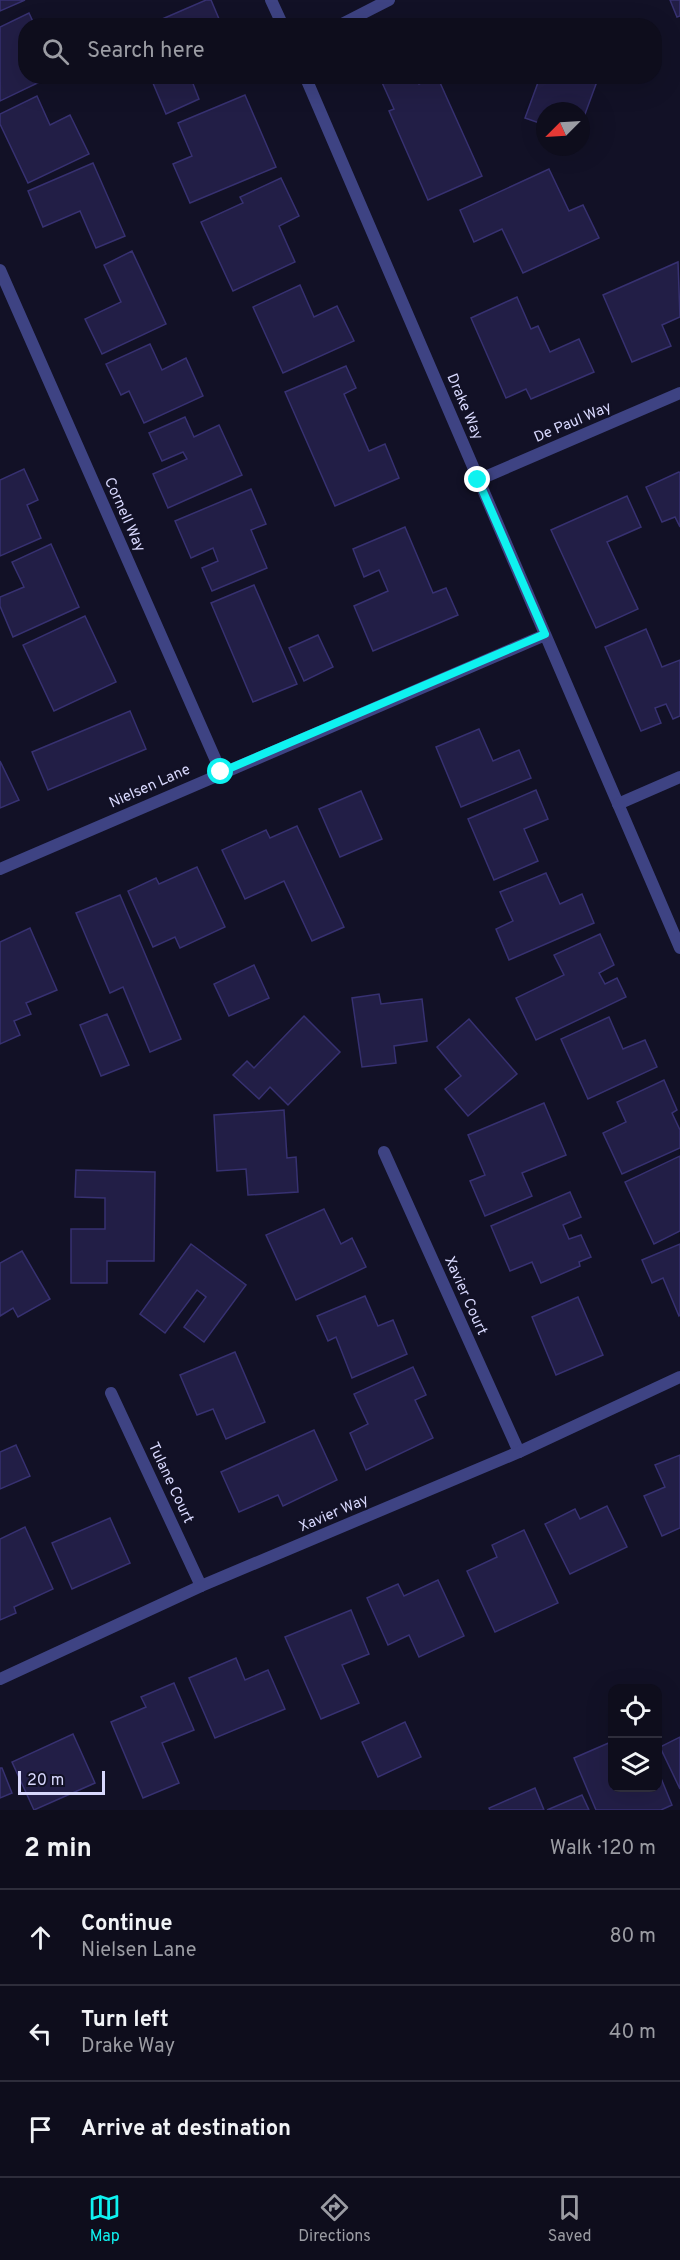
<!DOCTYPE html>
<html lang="en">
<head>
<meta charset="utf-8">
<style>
  body { margin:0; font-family:Overpass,sans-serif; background:#1c1b29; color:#f1f3f6 }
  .controls { position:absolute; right:18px; bottom:18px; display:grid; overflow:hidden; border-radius:12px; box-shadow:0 6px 24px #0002 }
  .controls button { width:54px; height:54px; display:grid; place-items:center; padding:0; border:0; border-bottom:2px solid #2e2d3b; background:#0e0d1c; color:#f1f3f6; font:30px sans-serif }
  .compass { position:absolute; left:536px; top:102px; width:54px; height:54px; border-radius:50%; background:#0e0d1c; box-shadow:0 6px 24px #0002; rotate:246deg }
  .scale { position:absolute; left:18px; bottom:15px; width:87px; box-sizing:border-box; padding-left:6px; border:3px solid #d8d8fd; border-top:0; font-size:16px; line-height:21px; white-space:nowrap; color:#d8d8fd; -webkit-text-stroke:4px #121126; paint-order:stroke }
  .stop { position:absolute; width:18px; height:18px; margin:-14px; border:4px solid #0ff2f0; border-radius:50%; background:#fff }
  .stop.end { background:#0ff2f0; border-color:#fff; box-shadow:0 2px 6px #0008 }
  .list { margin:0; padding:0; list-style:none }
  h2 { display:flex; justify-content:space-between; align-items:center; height:78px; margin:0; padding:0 24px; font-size:26px }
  h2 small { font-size:20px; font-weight:400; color:#9b9ca3 }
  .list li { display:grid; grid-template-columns:39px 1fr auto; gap:18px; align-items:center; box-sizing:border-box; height:96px; padding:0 24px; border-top:2px solid #2e2d3b }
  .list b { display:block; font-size:22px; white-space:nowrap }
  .list p { margin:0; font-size:20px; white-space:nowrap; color:#9b9ca3 }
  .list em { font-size:20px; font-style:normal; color:#9b9ca3 }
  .icon { flex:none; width:33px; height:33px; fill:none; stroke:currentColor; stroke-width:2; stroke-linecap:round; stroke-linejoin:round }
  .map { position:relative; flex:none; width:680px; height:1810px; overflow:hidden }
  .search { position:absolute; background:#0e0d1c; box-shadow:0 6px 24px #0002; left:18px; right:18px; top:18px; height:66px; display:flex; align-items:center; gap:15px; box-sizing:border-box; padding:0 21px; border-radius:24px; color:#9b9ca3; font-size:22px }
  .sheet { height:366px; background:#0e0d1c }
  nav { display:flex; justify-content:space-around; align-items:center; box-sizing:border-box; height:84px; border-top:2px solid #2e2d3b; background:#0e0d1c; font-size:16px; color:#9b9ca3 }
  nav a { display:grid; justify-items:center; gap:3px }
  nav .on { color:#0ff2f0 }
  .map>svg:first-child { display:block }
</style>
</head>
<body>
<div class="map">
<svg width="680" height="1810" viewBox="0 0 680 1810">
  <rect width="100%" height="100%" fill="#121126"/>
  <g fill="#221e46" stroke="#373171" stroke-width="1.5">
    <path d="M 0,0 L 25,0 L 0,11 Z"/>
    <path d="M 206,0 L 211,0 L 222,26 L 146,26 Z"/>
    <path d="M 670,0 L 680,0 L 680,16 L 677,17 Z"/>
    <path d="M 29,13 L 35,26 L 26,26 L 26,76 L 52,76 L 0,101 L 0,27 Z"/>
    <path d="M 150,76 L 190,76 L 199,99 L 166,114 Z"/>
    <path d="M 416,76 L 419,84 L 437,76 L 482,176 L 428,200 L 389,111 L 394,109 L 380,78 Z"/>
    <path d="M 538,76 L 599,76 L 581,125 L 581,111 L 545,111 L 545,125 L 525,118 L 540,77 Z"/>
    <path d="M 245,95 L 276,167 L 190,203 L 173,164 L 192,156 L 178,123 Z"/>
    <path d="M 37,96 L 50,125 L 70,115 L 89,154 L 28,183 L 0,124 L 0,114 Z"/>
    <path d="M 93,163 L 125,236 L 96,248 L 80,211 L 43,227 L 28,191 Z"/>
    <path d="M 549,169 L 569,211 L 583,205 L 599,238 L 523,273 L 502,229 L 474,242 L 460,210 Z"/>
    <path d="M 281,178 L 299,216 L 279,226 L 295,262 L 233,291 L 201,222 L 243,203 L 240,197 Z"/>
    <path d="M 132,251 L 166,324 L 102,354 L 85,319 L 121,302 L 104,265 Z"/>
    <path d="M 678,262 L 680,317 L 662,325 L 671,346 L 632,362 L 603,295 Z"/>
    <path d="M 300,285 L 314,317 L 337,306 L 354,341 L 283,373 L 253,307 Z"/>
    <path d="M 517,297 L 531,329 L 538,326 L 550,352 L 579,339 L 594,372 L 531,399 L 526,389 L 506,398 L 471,318 Z"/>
    <path d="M 150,344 L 162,370 L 186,358 L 203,396 L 144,423 L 129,391 L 121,395 L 106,364 Z"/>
    <path d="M 346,366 L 356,388 L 344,394 L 369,451 L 385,444 L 399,478 L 335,506 L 285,392 Z"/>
    <path d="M 185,417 L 194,437 L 219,425 L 242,475 L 168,508 L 153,474 L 187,459 L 183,452 L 162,461 L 149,433 Z"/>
    <path d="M 24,469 L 38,500 L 27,505 L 41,538 L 0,556 L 0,480 Z"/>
    <path d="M 679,472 L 680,473 L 680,527 L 675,517 L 662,522 L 646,487 Z"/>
    <path d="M 251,489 L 266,524 L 251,530 L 267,568 L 212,591 L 202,568 L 218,561 L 213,548 L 191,558 L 175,521 Z"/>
    <path d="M 627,496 L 641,527 L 607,542 L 638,609 L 596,628 L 551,530 Z"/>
    <path d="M 405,527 L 433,593 L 446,588 L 458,615 L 373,651 L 354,606 L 388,591 L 379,570 L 364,577 L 353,549 Z"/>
    <path d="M 51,544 L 79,607 L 13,637 L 0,606 L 0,597 L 24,587 L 12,562 Z"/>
    <path d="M 254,585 L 297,684 L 253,702 L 211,603 Z"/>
    <path d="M 85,616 L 116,682 L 54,711 L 23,645 Z"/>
    <path d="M 646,629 L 662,667 L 680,660 L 680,716 L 673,719 L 666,704 L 655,708 L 661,723 L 641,731 L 605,647 Z"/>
    <path d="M 318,635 L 333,667 L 304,681 L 289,648 Z"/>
    <path d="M 130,711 L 146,749 L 48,790 L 32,752 Z"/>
    <path d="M 479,729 L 493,761 L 519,750 L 531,778 L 461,807 L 436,747 Z"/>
    <path d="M 0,761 L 19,800 L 0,808 Z"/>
    <path d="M 536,790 L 548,819 L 524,829 L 538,861 L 494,880 L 468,819 Z"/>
    <path d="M 361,791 L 382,839 L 340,857 L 319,809 Z"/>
    <path d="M 297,826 L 344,927 L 312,941 L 284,881 L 245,899 L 222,850 L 266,830 L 270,838 Z"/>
    <path d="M 197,867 L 225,927 L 180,948 L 175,937 L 153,947 L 128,891 L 156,878 L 159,884 Z"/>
    <path d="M 546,873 L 560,904 L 582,894 L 594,923 L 509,960 L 496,929 L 513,921 L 500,892 Z"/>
    <path d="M 120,895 L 181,1039 L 150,1052 L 123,987 L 110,993 L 76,913 Z"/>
    <path d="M 30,928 L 57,990 L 26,1003 L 31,1014 L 14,1021 L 20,1035 L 0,1044 L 0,942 Z"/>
    <path d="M 600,934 L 614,965 L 599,973 L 605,984 L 617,978 L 626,997 L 536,1040 L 516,998 L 564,975 L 554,955 Z"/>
    <path d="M 254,965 L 269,998 L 229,1016 L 214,984 Z"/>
    <path d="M 379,994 L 381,1004 L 422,999 L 427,1041 L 394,1046 L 396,1063 L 362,1067 L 352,998 Z"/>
    <path d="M 107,1014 L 129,1065 L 101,1076 L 80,1025 Z"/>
    <path d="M 304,1016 L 340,1052 L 288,1105 L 270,1087 L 259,1099 L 233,1075 L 247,1061 L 254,1068 Z"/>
    <path d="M 609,1017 L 623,1049 L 645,1040 L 657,1067 L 588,1099 L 561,1039 Z"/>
    <path d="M 469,1019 L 517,1074 L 468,1116 L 445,1089 L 461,1076 L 437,1047 Z"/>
    <path d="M 664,1080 L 677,1110 L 672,1113 L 680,1130 L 680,1148 L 622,1174 L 603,1133 L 626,1122 L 617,1102 Z"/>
    <path d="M 544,1103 L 566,1155 L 522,1173 L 532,1196 L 485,1216 L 470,1181 L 485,1175 L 468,1135 Z"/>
    <path d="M 284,1110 L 287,1158 L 296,1157 L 298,1192 L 248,1195 L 246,1169 L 217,1171 L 214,1115 Z"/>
    <path d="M 680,1156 L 680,1231 L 654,1244 L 625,1182 Z"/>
    <path d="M 76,1170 L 155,1172 L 154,1261 L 107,1261 L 107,1283 L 71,1283 L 71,1229 L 105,1229 L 105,1198 L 75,1197 Z"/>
    <path d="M 570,1192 L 581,1217 L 563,1225 L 569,1239 L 581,1235 L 591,1257 L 579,1262 L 580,1266 L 541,1283 L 532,1262 L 510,1271 L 491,1226 Z"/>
    <path d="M 324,1209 L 341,1244 L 352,1238 L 366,1267 L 296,1300 L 266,1235 Z"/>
    <path d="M 191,1244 L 246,1285 L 204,1342 L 184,1327 L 206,1297 L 197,1290 L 165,1333 L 140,1314 Z"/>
    <path d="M 680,1244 L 680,1315 L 679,1316 L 663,1278 L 652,1283 L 642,1260 Z"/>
    <path d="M 22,1251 L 50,1299 L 18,1317 L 13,1308 L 0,1316 L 0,1263 Z"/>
    <path d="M 365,1296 L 378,1326 L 393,1320 L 407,1354 L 352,1378 L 336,1337 L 328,1341 L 317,1316 Z"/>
    <path d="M 578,1297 L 603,1355 L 556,1375 L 532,1317 Z"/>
    <path d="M 235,1352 L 265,1422 L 226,1439 L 213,1409 L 197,1415 L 180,1375 Z"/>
    <path d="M 413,1367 L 426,1395 L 415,1400 L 433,1438 L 366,1470 L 350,1433 L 368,1424 L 354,1394 Z"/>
    <path d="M 314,1430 L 337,1480 L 283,1506 L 278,1495 L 239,1512 L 221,1472 Z"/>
    <path d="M 16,1445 L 30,1476 L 0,1489 L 0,1452 Z"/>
    <path d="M 680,1455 L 680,1528 L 662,1536 L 644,1496 L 665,1487 L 655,1465 Z"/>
    <path d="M 607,1506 L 627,1547 L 570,1574 L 545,1524 L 575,1509 L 580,1519 Z"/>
    <path d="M 110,1518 L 130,1563 L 72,1589 L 52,1543 Z"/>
    <path d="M 25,1527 L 53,1589 L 14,1607 L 16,1613 L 0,1620 L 0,1539 Z"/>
    <path d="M 524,1530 L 558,1603 L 495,1632 L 467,1571 L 497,1557 L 492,1545 Z"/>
    <path d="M 438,1580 L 464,1636 L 419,1657 L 409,1635 L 388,1645 L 367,1598 L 398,1584 L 404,1596 Z"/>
    <path d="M 351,1610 L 369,1654 L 342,1665 L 359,1703 L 321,1719 L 285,1637 Z"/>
    <path d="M 236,1658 L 245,1680 L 268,1670 L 285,1709 L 215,1738 L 189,1678 Z"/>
    <path d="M 174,1683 L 194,1730 L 162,1743 L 179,1783 L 143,1798 L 111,1722 L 146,1707 L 141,1697 Z"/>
    <path d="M 405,1722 L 421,1757 L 378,1777 L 362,1742 Z"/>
    <path d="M 73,1734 L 95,1783 L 34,1810 L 12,1762 Z"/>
    <path d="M 680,1737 L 680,1789 L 660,1747 Z"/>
    <path d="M 611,1742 L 612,1788 L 658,1788 L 658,1771 L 672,1805 L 661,1810 L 596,1810 L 574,1758 Z"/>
    <path d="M 0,1768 L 2,1768 L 12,1793 L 0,1798 Z"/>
    <path d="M 535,1788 L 544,1810 L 490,1810 L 489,1808 Z"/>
    <path d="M 582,1795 L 589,1810 L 547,1810 Z"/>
  </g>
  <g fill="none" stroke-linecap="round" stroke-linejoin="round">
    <g stroke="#3e4383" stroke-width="12">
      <path d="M 271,0 L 283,26"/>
      <path d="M 338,26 L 389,0"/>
      <path d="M 305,76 L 680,948"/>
      <path d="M 0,270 L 221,772"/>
      <path d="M 478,480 L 680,393"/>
      <path d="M 618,804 L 680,777"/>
      <path d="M 0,869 L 545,635"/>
      <path d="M 384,1152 L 519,1452"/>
      <path d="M 111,1393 L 201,1586"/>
      <path d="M 0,1679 L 201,1586 L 519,1452 L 680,1377"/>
    </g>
  </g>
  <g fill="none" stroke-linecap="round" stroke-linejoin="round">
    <path stroke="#0ff2f0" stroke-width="8" d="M 221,772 L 545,634 L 478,480"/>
  </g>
  <g text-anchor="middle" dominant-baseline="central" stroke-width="4.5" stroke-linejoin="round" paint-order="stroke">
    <g font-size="15" fill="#d8d8fd" stroke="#121126">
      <text transform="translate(464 407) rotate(67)">Drake Way</text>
      <text transform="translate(573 423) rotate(-23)">De Paul Way</text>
      <text transform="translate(124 515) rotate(66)">Cornell Way</text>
      <text transform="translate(150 787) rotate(-24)">Nielsen Lane</text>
      <text transform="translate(465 1296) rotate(66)">Xavier Court</text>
      <text transform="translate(170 1483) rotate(65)">Tulane Court</text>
      <text transform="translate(334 1514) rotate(-23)">Xavier Way</text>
    </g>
  </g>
</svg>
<div class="controls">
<button><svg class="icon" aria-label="locate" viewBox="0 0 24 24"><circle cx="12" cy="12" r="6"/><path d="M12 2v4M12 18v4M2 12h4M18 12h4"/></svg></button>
<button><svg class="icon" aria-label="layers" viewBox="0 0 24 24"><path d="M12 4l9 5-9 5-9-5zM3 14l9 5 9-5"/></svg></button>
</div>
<svg class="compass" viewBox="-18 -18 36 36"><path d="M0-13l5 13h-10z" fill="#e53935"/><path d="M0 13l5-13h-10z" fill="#9b9ca3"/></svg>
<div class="scale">20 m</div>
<div class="stop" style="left:221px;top:772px"></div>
<div class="stop end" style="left:478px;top:480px"></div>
<div class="search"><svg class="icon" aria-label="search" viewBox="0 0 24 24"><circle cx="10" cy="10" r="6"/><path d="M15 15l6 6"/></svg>Search here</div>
</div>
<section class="sheet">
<h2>2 min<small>Walk · 120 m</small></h2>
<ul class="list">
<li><svg class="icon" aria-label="ahead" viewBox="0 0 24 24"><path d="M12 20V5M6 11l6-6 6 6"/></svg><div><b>Continue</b><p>Nielsen Lane</p></div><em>80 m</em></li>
<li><svg class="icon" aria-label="left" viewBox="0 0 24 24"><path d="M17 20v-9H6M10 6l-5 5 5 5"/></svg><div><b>Turn left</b><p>Drake Way</p></div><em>40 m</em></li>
<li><svg class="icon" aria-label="arrive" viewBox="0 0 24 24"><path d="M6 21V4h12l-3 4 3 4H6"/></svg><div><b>Arrive at destination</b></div></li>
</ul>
</section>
<nav>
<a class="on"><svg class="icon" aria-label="map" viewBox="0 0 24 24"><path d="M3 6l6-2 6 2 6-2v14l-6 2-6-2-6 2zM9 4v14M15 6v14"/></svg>Map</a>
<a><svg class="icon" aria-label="directions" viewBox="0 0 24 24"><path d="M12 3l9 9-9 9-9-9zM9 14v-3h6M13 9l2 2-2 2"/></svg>Directions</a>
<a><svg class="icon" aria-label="saved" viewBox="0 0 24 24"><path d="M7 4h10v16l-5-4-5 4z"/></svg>Saved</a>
</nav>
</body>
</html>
